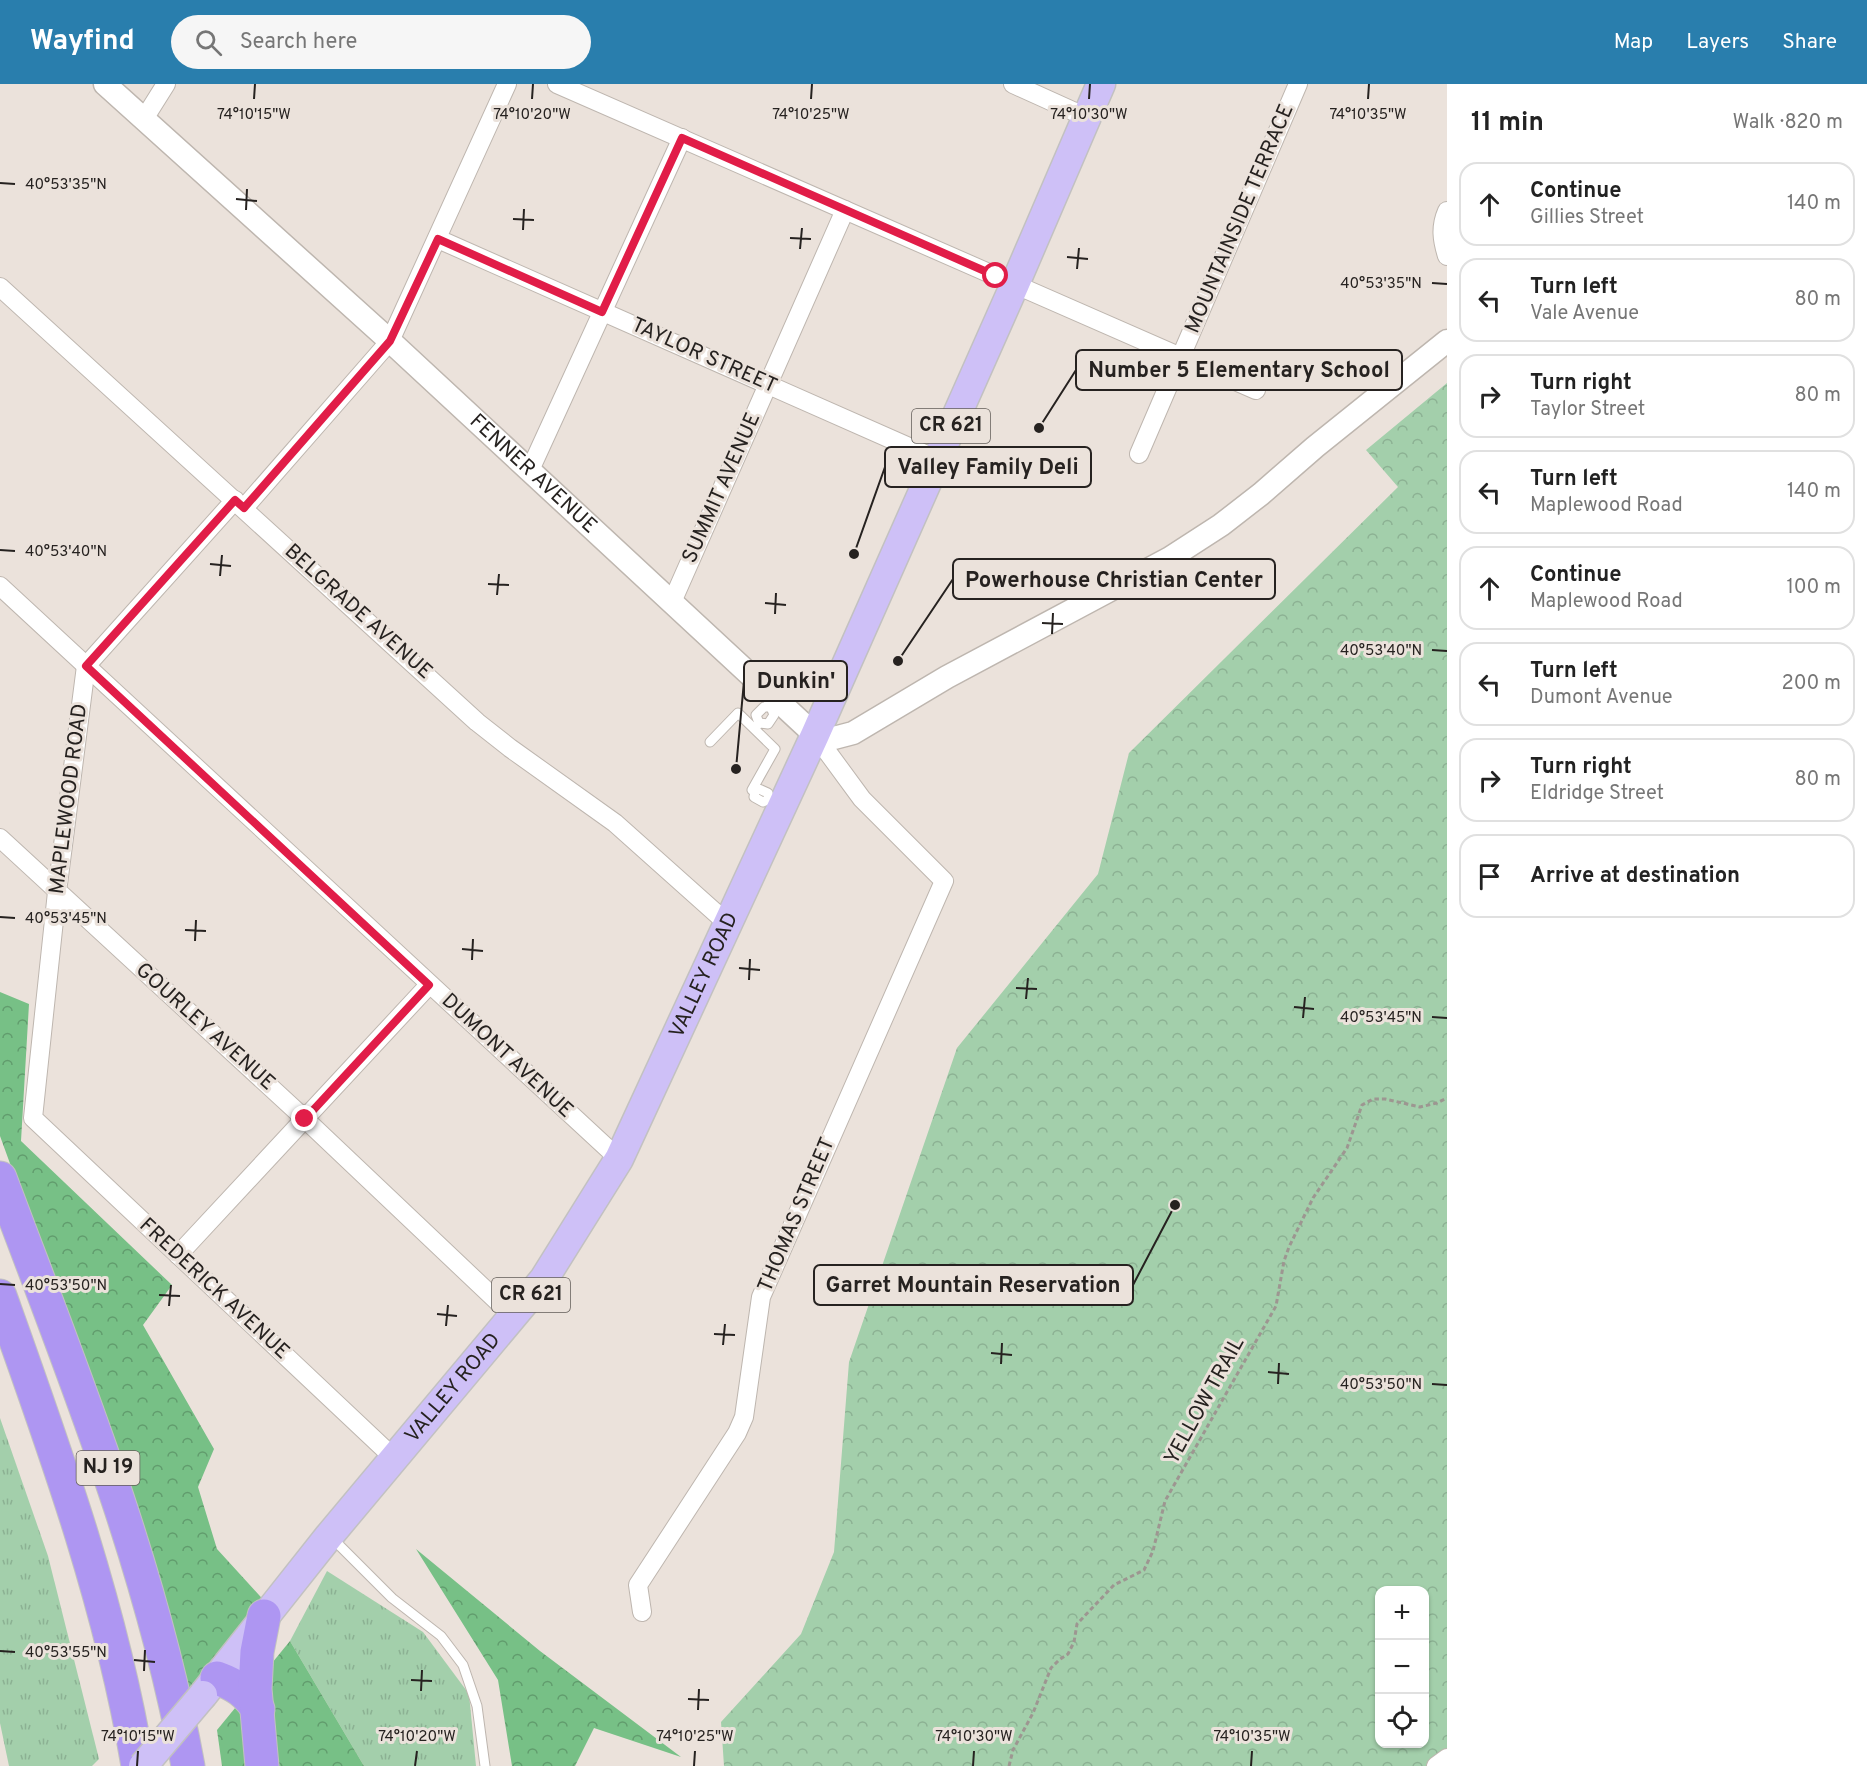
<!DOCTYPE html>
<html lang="en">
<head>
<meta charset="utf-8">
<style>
  body { margin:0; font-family:Overpass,sans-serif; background:#f6f6f6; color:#222 }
  .controls { position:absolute; right:18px; bottom:18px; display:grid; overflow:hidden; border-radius:12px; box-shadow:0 2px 4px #0004 }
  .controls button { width:54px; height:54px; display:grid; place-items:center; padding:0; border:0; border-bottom:2px solid #e0e0e0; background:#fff; color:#222; font:30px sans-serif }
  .stop { position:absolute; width:18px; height:18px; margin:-14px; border:4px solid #e11d48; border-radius:50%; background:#fff }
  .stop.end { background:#e11d48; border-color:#fff; box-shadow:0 2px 6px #0008 }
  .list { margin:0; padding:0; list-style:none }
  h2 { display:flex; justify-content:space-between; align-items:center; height:78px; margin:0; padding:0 24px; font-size:26px }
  h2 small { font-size:20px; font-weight:400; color:#767676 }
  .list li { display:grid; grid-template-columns:39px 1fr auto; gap:18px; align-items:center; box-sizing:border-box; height:84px; margin:0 12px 12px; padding:0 12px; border:2px solid #e0e0e0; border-radius:18px }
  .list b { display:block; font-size:22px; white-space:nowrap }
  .list p { margin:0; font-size:20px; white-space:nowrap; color:#767676 }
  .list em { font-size:20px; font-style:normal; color:#767676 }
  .icon { flex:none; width:33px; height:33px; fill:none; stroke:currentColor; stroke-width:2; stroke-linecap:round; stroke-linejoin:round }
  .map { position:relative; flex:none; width:1447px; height:1682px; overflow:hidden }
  header { display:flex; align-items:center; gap:36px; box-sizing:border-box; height:84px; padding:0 30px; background:#297ead; color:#fff }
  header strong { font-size:28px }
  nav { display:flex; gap:33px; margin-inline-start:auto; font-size:21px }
  .search { width:420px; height:54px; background:#f6f6f6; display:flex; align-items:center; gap:15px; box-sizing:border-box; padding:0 21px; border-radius:33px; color:#767676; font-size:22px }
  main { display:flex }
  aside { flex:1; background:#fff }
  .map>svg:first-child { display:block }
</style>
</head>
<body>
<header>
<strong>Wayfind</strong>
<div class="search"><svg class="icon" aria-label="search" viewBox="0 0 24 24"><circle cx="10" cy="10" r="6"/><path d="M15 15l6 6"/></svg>Search here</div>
<nav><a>Map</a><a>Layers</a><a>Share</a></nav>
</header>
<main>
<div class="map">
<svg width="1447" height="1682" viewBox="0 0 1447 1682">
  <defs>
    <pattern id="grass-tufts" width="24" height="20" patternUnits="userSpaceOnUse" patternTransform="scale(1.5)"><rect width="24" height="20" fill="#a3cfab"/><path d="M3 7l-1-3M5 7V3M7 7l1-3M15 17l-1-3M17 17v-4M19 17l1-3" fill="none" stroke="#8cb193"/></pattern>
    <pattern id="forest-crowns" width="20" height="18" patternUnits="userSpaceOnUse" patternTransform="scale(1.5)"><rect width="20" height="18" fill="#77c086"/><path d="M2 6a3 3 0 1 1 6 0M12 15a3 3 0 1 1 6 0" fill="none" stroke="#619c6d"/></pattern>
    <pattern id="park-crowns" width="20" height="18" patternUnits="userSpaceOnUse" patternTransform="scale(1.5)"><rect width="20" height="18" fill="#a3cfab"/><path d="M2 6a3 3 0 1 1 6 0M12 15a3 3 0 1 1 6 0" fill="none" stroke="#8cb193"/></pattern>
  </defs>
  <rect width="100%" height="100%" fill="#ebe2db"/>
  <g fill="url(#grass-tufts)">
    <path d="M 0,1334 L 48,1472 L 99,1675 L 92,1682 L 9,1682 L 0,1639 Z"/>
    <path d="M 327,1487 L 423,1548 L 469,1610 L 476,1682 L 364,1682 L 290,1557 Z"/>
  </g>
  <g fill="url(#forest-crowns)">
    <path d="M 0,908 L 29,920 L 21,1057 L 172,1201 L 143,1241 L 214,1365 L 198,1403 L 217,1465 L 269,1522 L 199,1615 L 186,1609 L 105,1341 L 0,1052 Z"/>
    <path d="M 416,1465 L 540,1567 L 681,1673 L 594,1644 L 575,1682 L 512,1682 L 498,1596 Z"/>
    <path d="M 290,1557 L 364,1682 L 222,1682 L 217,1646 Z"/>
  </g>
  <path fill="url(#park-crowns)" fill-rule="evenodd" d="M 1447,299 L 1447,1682 L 724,1682 L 721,1638 L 801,1550 L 834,1468 L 849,1278 L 957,964 L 1098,790 L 1129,669 L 1398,403 L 1366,366 ZM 1380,1506 L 1424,1506 L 1424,1660 L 1380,1660 Z"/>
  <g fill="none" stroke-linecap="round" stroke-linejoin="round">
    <g stroke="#beb6af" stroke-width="11">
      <g id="service">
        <path d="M 759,639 L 756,631 L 764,623 L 771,623 L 777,617"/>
        <path d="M 755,644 L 759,639 L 768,640 L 774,631 L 771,623"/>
        <path d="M 710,658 L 738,629 L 775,665 L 752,706 L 755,707 L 754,713 L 763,718 L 769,715 L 768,709 L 759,705 L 755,707"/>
        <path d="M 331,1453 L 392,1514 L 441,1552 L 463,1581 L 477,1622 L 485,1682"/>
      </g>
    </g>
    <g stroke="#beb6af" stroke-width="20">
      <g id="minor">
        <path d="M 557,0 L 1256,306"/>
        <path d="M 1013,0 L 1086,33"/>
        <path d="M 144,35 L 166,0"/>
        <path d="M 1447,127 C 1440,143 1442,156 1447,172"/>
        <path d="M 438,155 L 936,375"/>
        <path d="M 0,203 L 477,638 L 510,664 L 615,739 L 727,839"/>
        <path d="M 1139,370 L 1298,0"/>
        <path d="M 530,386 L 682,54"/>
        <path d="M 235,416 L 86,582 L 57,808 L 33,1034 L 395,1375"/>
        <path d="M 244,424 L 390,257 L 507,0"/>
        <path d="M 0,502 L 619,1075"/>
        <path d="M 672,518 L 845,126"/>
        <path d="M 0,754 L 305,1035 L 514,1233"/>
        <path d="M 178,1171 L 429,901"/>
        <path d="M 642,1528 L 638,1501 L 737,1349 L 744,1333 L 761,1213 L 944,797 L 862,715 L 815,651"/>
        <path d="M 1436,1682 L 1447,1674"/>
      </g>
    </g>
    <g stroke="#beb6af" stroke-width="25">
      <g id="tertiary">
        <path id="s1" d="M 105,0 L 390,257 L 815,651 L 834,654 L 853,649 L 947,593 L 1170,474 L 1221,441 L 1261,410 L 1315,363 L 1447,257"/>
      </g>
    </g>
    <g stroke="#c2c1c1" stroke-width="31">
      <g id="primary">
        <path id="s2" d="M 203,1611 L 329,1452 L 544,1195 L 619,1075 L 815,651 L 1015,200 L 1101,0"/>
      </g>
    </g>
    <g stroke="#c2c1c1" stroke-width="35">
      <g id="motorway">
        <path d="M 0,1094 C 72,1287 151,1478 188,1682"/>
        <path d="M 0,1212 C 55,1366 111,1520 138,1682"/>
        <path d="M 217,1594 C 236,1601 246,1608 258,1625"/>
        <path d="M 262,1682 L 255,1605 L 257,1568 L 264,1532"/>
      </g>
    </g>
    <path stroke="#9d9691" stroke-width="3" stroke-dasharray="4.5 3" stroke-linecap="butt" d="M 1009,1682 L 1013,1666 L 1033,1629 L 1051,1584 L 1059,1576 L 1068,1570 L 1074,1558 L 1077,1540 L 1114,1501 L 1144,1486 L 1153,1467 L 1165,1417 L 1276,1222 L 1284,1177 L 1289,1163 L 1313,1114 L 1347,1064 L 1362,1021 L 1373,1015 L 1385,1015 L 1420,1023 L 1437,1019 L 1447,1014"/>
    <use href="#service" stroke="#fff" stroke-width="9"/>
    <use href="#minor" stroke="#fff" stroke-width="18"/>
    <use href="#tertiary" stroke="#fff" stroke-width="22"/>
    <use href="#primary" stroke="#cec0f7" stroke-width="28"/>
    <use href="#motorway" stroke="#ae96f2" stroke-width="33"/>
    <g stroke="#c2c1c1" stroke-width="31" stroke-linecap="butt">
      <path id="primary-bridge" d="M 143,1682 L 203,1611"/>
    </g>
    <use href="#primary-bridge" stroke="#cec0f7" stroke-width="28"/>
  </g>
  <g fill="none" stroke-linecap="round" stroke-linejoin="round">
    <path stroke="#e11d48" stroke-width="8" d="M 305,1035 L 429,901 L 86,582 L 235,416 L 244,424 L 390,257 L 438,155 L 602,228 L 682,54 L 996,192"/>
  </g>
  <path fill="none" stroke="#262220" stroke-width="2" d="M 254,15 L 255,0M 532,15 L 533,0M 811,15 L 812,0M 1089,15 L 1090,0M 1368,15 L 1369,0M 0,99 L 15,100M 236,115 L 257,117M 246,126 L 247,105M 513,135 L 534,136M 523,146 L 524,125M 790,154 L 811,155M 800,165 L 802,144M 1067,173 L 1088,175M 1077,185 L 1079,164M 1432,199 L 1447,200M 0,466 L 15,467M 210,480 L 231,482M 220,492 L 222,471M 488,500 L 509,501M 497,511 L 499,490M 765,519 L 786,521M 775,530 L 776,509M 1042,539 L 1063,540M 1052,550 L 1053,529M 1432,566 L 1447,567M 0,833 L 15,834M 185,846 L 206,847M 195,857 L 196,836M 462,865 L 483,867M 472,876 L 473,855M 739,884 L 760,886M 749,896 L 750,875M 1016,904 L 1037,905M 1026,915 L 1028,894M 1294,923 L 1314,925M 1432,933 L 1447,934M 1303,934 L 1305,913M 0,1200 L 15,1201M 159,1211 L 180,1212M 169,1222 L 171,1201M 437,1230 L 457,1232M 446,1242 L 448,1221M 714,1250 L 735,1251M 723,1261 L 725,1240M 991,1269 L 1012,1271M 1001,1280 L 1002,1259M 1268,1288 L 1289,1290M 1278,1300 L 1279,1279M 1432,1300 L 1447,1301M 0,1567 L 15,1568M 134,1576 L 155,1578M 144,1587 L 145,1566M 411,1596 L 432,1597M 421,1607 L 422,1586M 688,1615 L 709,1616M 698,1626 L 699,1605M 137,1682 L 138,1667M 415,1682 L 417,1667M 694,1682 L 695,1667M 973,1682 L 974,1667M 1251,1682 L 1252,1667"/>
  <g text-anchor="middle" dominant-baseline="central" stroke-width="6" stroke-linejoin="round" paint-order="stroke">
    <g fill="#ebe2db" stroke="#615c58" stroke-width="1.5">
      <rect x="912" y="325" width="78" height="34" rx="4.5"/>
      <rect x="492" y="1194" width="78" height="34" rx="4.5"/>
      <rect x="76.5" y="1367" width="63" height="34" rx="4.5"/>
    </g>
    <g font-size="20" font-weight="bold" fill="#262220">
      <text x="951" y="342">CR 621</text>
      <text x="531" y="1211">CR 621</text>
      <text x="108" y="1384">NJ 19</text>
    </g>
    <g font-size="21" fill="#262220" stroke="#ebe2db">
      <text transform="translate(1240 135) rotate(-67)">MOUNTAINSIDE TERRACE</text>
      <text transform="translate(704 272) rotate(24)">TAYLOR STREET</text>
      <text stroke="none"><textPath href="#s1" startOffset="579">FENNER AVENUE</textPath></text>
      <text transform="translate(722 404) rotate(-66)">SUMMIT AVENUE</text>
      <text transform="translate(358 528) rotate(42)">BELGRADE AVENUE</text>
      <text transform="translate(69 715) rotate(-83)">MAPLEWOOD ROAD</text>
      <text stroke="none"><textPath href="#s2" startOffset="882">VALLEY ROAD</textPath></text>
      <text transform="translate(205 943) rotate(42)">GOURLEY AVENUE</text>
      <text transform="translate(507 972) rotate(43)">DUMONT AVENUE</text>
      <text transform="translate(797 1131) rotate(-67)">THOMAS STREET</text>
      <text transform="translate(214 1205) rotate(43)">FREDERICK AVENUE</text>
      <text stroke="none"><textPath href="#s2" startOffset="396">VALLEY ROAD</textPath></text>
      <text transform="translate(1205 1317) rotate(-61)">YELLOW TRAIL</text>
    </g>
  </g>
  <g font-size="15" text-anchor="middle" fill="#262220" stroke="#ebe2db" stroke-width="6" stroke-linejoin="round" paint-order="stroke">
    <text x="254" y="35">74°10'15"W</text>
    <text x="532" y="35">74°10'20"W</text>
    <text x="811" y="35">74°10'25"W</text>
    <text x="1089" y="35">74°10'30"W</text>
    <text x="1368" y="35">74°10'35"W</text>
    <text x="66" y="105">40°53'35"N</text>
    <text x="1381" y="204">40°53'35"N</text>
    <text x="66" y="472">40°53'40"N</text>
    <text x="1381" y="571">40°53'40"N</text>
    <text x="66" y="839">40°53'45"N</text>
    <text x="1381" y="938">40°53'45"N</text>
    <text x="66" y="1206">40°53'50"N</text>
    <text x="1381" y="1305">40°53'50"N</text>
    <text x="66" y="1573">40°53'55"N</text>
    <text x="138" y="1657">74°10'15"W</text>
    <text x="417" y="1657">74°10'20"W</text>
    <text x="695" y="1657">74°10'25"W</text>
    <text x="974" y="1657">74°10'30"W</text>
    <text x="1252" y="1657">74°10'35"W</text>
  </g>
  <path fill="none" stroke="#262220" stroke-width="2" d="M1039 344L1076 286M854 470L885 383M898 577L953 495M736 685L744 597M1175 1121L1133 1201"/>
  <g fill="#262220" stroke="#ebe2db" stroke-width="2">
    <circle cx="1039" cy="344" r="6"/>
    <circle cx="854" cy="470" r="6"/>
    <circle cx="898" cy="577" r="6"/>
    <circle cx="736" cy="685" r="6"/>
    <circle cx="1175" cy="1121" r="6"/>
  </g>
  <g fill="#ebe2db" stroke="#262220" stroke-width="2">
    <rect x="1076" y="266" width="326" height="40" rx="6"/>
    <rect x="885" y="363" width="206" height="40" rx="6"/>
    <rect x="953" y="475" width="322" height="40" rx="6"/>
    <rect x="744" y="577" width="103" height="40" rx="6"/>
    <rect x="814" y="1181" width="319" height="40" rx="6"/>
  </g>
  <g font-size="22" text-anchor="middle" font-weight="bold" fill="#262220">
    <text x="1239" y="293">Number 5 Elementary School</text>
    <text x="988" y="390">Valley Family Deli</text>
    <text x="1114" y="503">Powerhouse Christian Center</text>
    <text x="796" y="604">Dunkin'</text>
    <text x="973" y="1208">Garret Mountain Reservation</text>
  </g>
</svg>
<div class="controls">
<button>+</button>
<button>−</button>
<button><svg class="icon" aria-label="locate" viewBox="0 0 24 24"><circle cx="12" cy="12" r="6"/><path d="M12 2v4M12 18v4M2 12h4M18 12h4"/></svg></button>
</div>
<div class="stop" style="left:996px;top:192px"></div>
<div class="stop end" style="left:305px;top:1035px"></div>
</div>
<aside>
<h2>11 min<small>Walk · 820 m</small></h2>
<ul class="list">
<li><svg class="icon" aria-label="ahead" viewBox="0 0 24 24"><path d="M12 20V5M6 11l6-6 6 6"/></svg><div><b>Continue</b><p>Gillies Street</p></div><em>140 m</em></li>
<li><svg class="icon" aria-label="left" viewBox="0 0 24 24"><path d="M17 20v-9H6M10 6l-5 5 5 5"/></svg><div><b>Turn left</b><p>Vale Avenue</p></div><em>80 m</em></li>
<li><svg class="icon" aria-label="right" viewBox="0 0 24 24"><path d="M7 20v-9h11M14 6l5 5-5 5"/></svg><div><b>Turn right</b><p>Taylor Street</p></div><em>80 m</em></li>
<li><svg class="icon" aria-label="left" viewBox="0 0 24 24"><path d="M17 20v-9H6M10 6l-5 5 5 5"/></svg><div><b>Turn left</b><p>Maplewood Road</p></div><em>140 m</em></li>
<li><svg class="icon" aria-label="ahead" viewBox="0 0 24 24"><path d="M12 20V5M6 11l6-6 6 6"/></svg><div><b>Continue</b><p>Maplewood Road</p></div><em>100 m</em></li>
<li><svg class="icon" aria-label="left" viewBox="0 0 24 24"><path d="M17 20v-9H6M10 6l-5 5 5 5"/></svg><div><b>Turn left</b><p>Dumont Avenue</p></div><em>200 m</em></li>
<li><svg class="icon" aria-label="right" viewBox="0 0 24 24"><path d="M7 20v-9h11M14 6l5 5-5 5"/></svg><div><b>Turn right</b><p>Eldridge Street</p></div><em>80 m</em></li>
<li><svg class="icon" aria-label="arrive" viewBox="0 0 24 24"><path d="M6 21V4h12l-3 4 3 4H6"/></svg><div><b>Arrive at destination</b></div></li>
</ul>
</aside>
</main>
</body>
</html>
